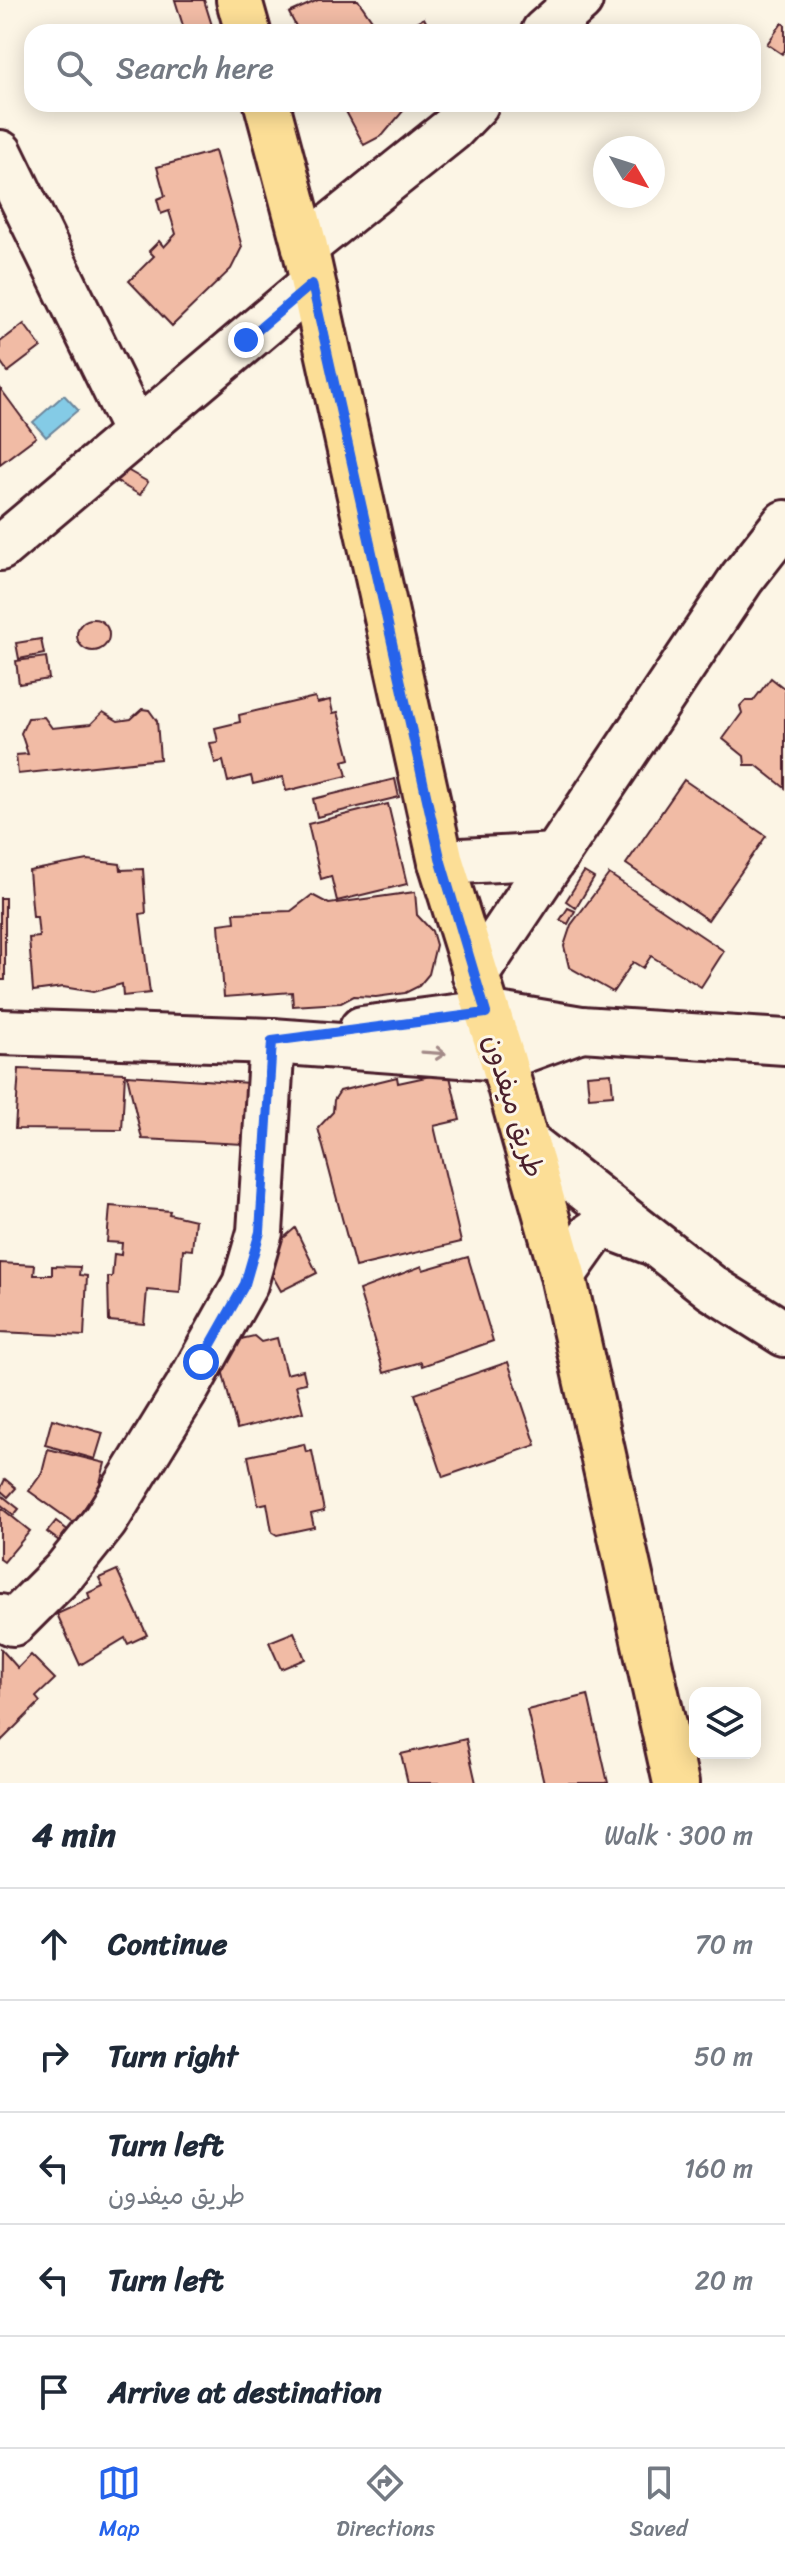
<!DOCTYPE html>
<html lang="en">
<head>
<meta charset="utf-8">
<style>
  body { margin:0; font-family:Sriracha,"Playpen Sans Arabic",sans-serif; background:#f6f6f7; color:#1f2937 }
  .controls { position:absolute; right:24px; bottom:24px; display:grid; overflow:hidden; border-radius:16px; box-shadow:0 4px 20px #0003 }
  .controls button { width:72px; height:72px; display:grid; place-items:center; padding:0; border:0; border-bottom:2px solid #e0e1e3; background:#fff; color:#1f2937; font:40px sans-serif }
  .compass { position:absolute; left:593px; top:136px; width:72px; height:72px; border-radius:50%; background:#fff; box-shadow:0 4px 20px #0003; rotate:129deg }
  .stop { position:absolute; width:24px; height:24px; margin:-18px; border:6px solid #2563eb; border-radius:50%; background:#fff }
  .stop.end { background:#2563eb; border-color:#fff; box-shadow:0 2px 8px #0008 }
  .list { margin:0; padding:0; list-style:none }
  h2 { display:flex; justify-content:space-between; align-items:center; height:104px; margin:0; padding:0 32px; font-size:34px }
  h2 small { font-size:26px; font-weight:400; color:#747a83 }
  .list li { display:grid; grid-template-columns:52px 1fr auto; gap:24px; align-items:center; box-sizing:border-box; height:112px; padding:0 32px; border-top:2px solid #e0e1e3 }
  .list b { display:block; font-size:30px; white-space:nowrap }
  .list p { margin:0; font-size:26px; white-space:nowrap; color:#747a83 }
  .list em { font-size:26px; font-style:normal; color:#747a83 }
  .icon { flex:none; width:44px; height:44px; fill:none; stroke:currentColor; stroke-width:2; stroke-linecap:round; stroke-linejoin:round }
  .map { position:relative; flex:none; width:785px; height:1783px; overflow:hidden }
  .search { position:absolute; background:#fff; box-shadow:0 4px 20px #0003; left:24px; right:24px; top:24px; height:88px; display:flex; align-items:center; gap:20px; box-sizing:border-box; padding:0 28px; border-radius:24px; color:#747a83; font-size:30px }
  .sheet { height:664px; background:#fff }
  nav { display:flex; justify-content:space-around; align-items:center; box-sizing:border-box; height:112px; border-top:2px solid #e0e1e3; background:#fff; font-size:22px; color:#747a83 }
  nav a { display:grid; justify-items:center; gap:4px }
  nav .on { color:#2563eb }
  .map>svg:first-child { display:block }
</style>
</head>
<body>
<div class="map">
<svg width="785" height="1783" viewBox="0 0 785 1783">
  <rect width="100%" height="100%" fill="#fcf5e5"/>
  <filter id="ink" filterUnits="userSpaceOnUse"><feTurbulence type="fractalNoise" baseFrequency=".0125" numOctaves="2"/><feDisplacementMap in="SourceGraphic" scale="16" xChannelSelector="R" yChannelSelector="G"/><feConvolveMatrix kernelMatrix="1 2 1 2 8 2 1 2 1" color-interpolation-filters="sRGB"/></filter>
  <g filter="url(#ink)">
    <path fill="#84cbe6" stroke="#6d869b" stroke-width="2" d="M 64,395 L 78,410 L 46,437 L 33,422 Z"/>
    <g fill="#f1bba5" stroke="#4a1f2b" stroke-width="2">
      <path d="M 175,0 L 204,0 L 214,32 L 185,32 Z"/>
      <path d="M 318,0 L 358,0 L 380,32 L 299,32 L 289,13 Z"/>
      <path d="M 424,18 L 431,32 L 398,32 Z"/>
      <path d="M 782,23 L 785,25 L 785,50 L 782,54 L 767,44 Z"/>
      <path d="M 342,104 L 409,104 L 383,135 L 364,145 Z"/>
      <path d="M 215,151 L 242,247 L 231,269 L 172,326 L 129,281 L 154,256 L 149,251 L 159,241 L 164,247 L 176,234 L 169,211 L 161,214 L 157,199 L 165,196 L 157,167 Z"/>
      <path d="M 24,324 L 41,347 L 8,372 L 0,361 L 0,342 Z"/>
      <path d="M 0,388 L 36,437 L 0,464 Z"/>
      <path d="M 113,462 L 148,482 L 140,495 L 105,475 Z"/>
      <circle cx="93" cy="635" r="16"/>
      <path d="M 41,639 L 44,654 L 19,659 L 16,643 Z"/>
      <path d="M 46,657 L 49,679 L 19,684 L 16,661 Z"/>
      <path d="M 771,678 L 785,689 L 785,788 L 756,765 L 745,765 L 744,756 L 723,739 L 742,713 L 740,706 L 745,701 L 753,701 Z"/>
      <path d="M 315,697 L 317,703 L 330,700 L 333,713 L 338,712 L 350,759 L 343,761 L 347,776 L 286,791 L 283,777 L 253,784 L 251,776 L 228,782 L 223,761 L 215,763 L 210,743 L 218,742 L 215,728 L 240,722 L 239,715 Z"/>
      <path d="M 142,709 L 149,710 L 157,721 L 160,759 L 18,774 L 16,755 L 28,754 L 21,733 L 28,718 L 44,717 L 52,728 L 91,724 L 103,712 L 118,721 L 131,719 Z"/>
      <path d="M 395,779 L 399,797 L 317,817 L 313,799 Z"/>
      <path d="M 684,780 L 766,836 L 708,920 L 626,864 Z"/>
      <path d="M 388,804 L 407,884 L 337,901 L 331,876 L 321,879 L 308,824 Z"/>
      <path d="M 88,860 L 120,864 L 121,870 L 143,869 L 146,913 L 140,914 L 150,993 L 123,996 L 122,984 L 93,992 L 63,987 L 33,991 L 29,938 L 39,937 L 37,917 L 33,917 L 29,871 Z"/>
      <path d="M 584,872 L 594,878 L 576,908 L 566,901 Z"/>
      <path d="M 609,874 L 724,951 L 701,987 L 651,956 L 643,968 L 633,962 L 613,992 L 569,967 L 564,946 L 571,925 Z"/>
      <path d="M 415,892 L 417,915 L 432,931 L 436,945 L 429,974 L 419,986 L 405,993 L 376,997 L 354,996 L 341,1003 L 293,1006 L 292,992 L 224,997 L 219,924 L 235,922 L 234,913 L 291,911 L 312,895 L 329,904 Z"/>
      <rect x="0" y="898" width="5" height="82"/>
      <path d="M 568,908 L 575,911 L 568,924 L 560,920 Z"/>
      <path d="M 19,1069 L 125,1073 L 122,1130 L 15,1129 Z"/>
      <path d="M 449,1072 L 460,1120 L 434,1126 L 461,1242 L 355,1267 L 318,1128 L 333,1112 L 334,1100 L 340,1091 L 397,1077 L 398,1083 Z"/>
      <path d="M 611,1073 L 613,1095 L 589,1097 L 587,1075 Z"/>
      <path d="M 127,1075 L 266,1084 L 244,1144 L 142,1139 Z"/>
      <path d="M 110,1206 L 170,1211 L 169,1214 L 195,1220 L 192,1250 L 183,1249 L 180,1293 L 147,1290 L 144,1324 L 109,1321 L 108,1277 L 112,1277 L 114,1254 L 121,1255 L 122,1243 L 107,1242 Z"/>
      <path d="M 295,1228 L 317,1273 L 281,1291 L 262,1257 Z"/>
      <path d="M 468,1257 L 493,1341 L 422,1366 L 421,1362 L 384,1373 L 359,1290 L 422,1266 L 423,1270 Z"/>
      <path d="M 0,1263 L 35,1265 L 34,1275 L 52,1275 L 52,1266 L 80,1267 L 79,1275 L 87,1276 L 84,1336 L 0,1332 Z"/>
      <path d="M 254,1336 L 261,1342 L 277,1338 L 286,1374 L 303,1370 L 306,1383 L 296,1385 L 303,1412 L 237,1429 L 218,1354 L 235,1350 L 232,1341 Z"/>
      <path d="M 508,1362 L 536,1445 L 443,1477 L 415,1394 Z"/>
      <path d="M 52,1419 L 103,1433 L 95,1459 L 45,1445 Z"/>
      <path d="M 304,1444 L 306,1452 L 312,1451 L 324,1511 L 311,1514 L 314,1527 L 277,1535 L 272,1532 L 267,1503 L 258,1505 L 248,1456 Z"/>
      <path d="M 48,1449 L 105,1463 L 99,1487 L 74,1523 L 29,1491 L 42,1473 Z"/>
      <path d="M 5,1479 L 16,1488 L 8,1497 L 0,1490 Z"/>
      <path d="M 0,1494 L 19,1509 L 14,1515 L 0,1504 Z"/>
      <path d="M 0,1507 L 30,1531 L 4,1562 L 0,1559 Z"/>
      <path d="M 56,1521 L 74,1535 L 66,1546 L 47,1532 Z"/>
      <path d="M 117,1570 L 147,1635 L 128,1644 L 125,1638 L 80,1665 L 57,1614 L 90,1599 L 88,1593 L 103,1586 L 99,1578 Z"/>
      <path d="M 294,1632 L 305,1659 L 281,1669 L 269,1642 Z"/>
      <path d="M 1,1649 L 18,1668 L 31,1655 L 55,1679 L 36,1697 L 40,1702 L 0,1742 Z"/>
      <path d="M 588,1695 L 608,1783 L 544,1783 L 527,1710 Z"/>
      <path d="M 466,1739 L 476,1783 L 408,1783 L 401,1754 Z"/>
    </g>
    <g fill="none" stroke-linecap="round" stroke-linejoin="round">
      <g stroke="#4a1f2b" stroke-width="50">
        <g id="minor">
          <path d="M 544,32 L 580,0"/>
          <path d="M 0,153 L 136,432"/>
          <path d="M 305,247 L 452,129 L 476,104"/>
          <path d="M 0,548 L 312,284"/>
          <path d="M 441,862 L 556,856"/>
          <path d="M 475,976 L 742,578 L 785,523"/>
          <path d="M 362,1029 L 486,1013 L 581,1029 L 785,1042"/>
          <path d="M 0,1032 L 272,1041 L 502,1058 L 581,1029"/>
          <path d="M 527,1143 L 712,1288 L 785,1334"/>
          <path d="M 563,1275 L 592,1234 L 608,1226 L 648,1241"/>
          <path d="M 0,1617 L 13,1623 L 65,1571 L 105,1521 L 187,1388 L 245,1284 L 260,1232 L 272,1041"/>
        </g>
      </g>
      <g stroke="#4a1f2b" stroke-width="50">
        <g id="major">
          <path d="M 239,0 L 248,32"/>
          <path d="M 267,104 L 305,247 L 441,862 L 502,1058 L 563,1275 L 676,1783"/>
        </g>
      </g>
      <use href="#minor" stroke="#fcf5e5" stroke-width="44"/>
      <use href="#major" stroke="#fcde96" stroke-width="44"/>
    </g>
    <defs><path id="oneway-shaft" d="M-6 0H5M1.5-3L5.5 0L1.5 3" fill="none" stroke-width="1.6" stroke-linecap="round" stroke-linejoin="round" transform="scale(2)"/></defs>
    <use stroke="#a38a88" href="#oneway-shaft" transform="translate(434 1053) rotate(4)"/>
  </g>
  <g fill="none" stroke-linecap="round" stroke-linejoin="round" filter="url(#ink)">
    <path stroke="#2563eb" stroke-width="10" d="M 201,1362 L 245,1284 L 260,1232 L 272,1041 L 486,1013 L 441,862 L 312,284 L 246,340"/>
  </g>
  <g text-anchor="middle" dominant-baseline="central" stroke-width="6" stroke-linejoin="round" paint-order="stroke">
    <g font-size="28" fill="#4a1f2b" stroke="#fcf5e5">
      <text transform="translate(514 1106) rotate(73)">طريق ميفدون</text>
    </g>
  </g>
</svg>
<div class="controls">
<button><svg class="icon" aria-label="layers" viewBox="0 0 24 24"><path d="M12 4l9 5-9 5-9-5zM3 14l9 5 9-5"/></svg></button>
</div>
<svg class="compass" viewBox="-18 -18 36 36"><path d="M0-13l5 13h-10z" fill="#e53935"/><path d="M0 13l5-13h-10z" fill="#747a83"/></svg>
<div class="stop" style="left:201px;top:1362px"></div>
<div class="stop end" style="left:246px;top:340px"></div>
<div class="search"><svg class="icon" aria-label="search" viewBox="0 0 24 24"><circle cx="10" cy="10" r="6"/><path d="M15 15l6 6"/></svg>Search here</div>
</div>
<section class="sheet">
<h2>4 min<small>Walk · 300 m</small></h2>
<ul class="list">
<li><svg class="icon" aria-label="ahead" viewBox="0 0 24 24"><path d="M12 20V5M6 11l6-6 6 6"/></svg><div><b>Continue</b></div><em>70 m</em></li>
<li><svg class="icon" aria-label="right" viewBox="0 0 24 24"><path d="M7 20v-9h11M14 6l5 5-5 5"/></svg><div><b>Turn right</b></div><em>50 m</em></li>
<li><svg class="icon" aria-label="left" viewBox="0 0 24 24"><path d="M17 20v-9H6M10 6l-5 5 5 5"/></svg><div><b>Turn left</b><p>طريق ميفدون</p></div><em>160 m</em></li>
<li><svg class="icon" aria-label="left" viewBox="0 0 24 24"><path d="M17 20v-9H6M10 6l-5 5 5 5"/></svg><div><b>Turn left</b></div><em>20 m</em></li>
<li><svg class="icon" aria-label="arrive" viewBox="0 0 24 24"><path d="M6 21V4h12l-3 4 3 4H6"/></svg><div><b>Arrive at destination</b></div></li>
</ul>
</section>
<nav>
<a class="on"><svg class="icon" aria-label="map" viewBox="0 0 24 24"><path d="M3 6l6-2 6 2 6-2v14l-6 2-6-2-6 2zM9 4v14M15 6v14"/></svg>Map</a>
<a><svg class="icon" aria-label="directions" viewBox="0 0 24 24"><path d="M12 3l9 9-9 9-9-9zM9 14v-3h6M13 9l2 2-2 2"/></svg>Directions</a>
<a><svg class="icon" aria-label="saved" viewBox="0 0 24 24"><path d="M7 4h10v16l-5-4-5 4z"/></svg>Saved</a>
</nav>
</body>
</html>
